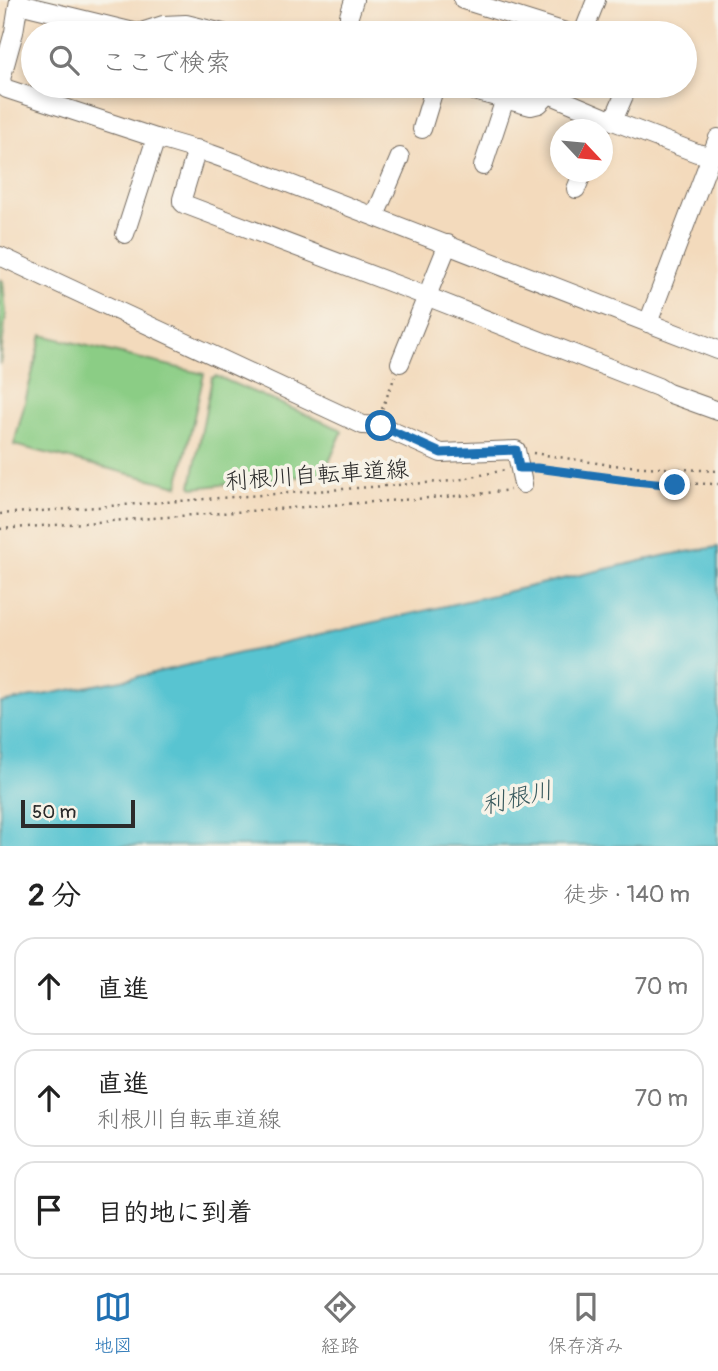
<!DOCTYPE html>
<html lang="ja">
<head>
<meta charset="utf-8">
<style>
  body { margin:0; font-family:Pangolin,"Klee One",sans-serif; background:#f2f2f2; color:#222 }
  .compass { position:absolute; left:550px; top:119px; width:63px; height:63px; border-radius:50%; background:#fff; box-shadow:0 4px 10px #0003; rotate:116deg }
  .scale { position:absolute; left:21px; bottom:18px; width:114px; box-sizing:border-box; padding-left:7px; border:4px solid #2b2b2b; border-top:0; font-size:19px; line-height:24px; white-space:nowrap; color:#2b2b2b; -webkit-text-stroke:5px #f7f3e8; paint-order:stroke }
  .stop { position:absolute; width:21px; height:21px; margin:-16px; border:5px solid #1f6fb2; border-radius:50%; background:#fff }
  .stop.end { background:#1f6fb2; border-color:#fff; box-shadow:0 2px 7px #0008 }
  .list { margin:0; padding:0; list-style:none }
  h2 { display:flex; justify-content:space-between; align-items:center; height:91px; margin:0; padding:0 28px; font-size:30px }
  h2 small { font-size:23px; font-weight:400; color:#767676 }
  .list li { display:grid; grid-template-columns:46px 1fr auto; gap:21px; align-items:center; box-sizing:border-box; height:98px; margin:0 14px 14px; padding:0 14px; border:2px solid #e0e0e0; border-radius:21px }
  .list b { display:block; font-size:26px; white-space:nowrap }
  .list p { margin:0; font-size:23px; white-space:nowrap; color:#767676 }
  .list em { font-size:23px; font-style:normal; color:#767676 }
  .icon { flex:none; width:38px; height:38px; fill:none; stroke:currentColor; stroke-width:2; stroke-linecap:round; stroke-linejoin:round }
  .map { position:relative; flex:none; width:718px; height:846px; overflow:hidden }
  .search { position:absolute; background:#fff; box-shadow:0 4px 10px #0003; left:21px; right:21px; top:21px; height:77px; display:flex; align-items:center; gap:18px; box-sizing:border-box; padding:0 24px; border-radius:38px; color:#767676; font-size:26px }
  .sheet { height:427px; background:#fff }
  nav { display:flex; justify-content:space-around; align-items:center; box-sizing:border-box; height:98px; border-top:2px solid #e0e0e0; background:#fff; font-size:19px; color:#767676 }
  nav a { display:grid; justify-items:center; gap:4px }
  nav .on { color:#1f6fb2 }
  .map>svg:first-child { display:block }
</style>
</head>
<body>
<div class="map">
<svg width="718" height="846" viewBox="0 0 718 846">
  <rect width="100%" height="100%" fill="#f7f3e8"/>
  <filter id="ink" filterUnits="userSpaceOnUse"><feTurbulence type="fractalNoise" baseFrequency=".0143" numOctaves="2"/><feDisplacementMap in="SourceGraphic" scale="14" xChannelSelector="R" yChannelSelector="G"/><feConvolveMatrix kernelMatrix="1 2 1 2 8 2 1 2 1" color-interpolation-filters="sRGB"/></filter>
  <filter id="wash" filterUnits="userSpaceOnUse"><feTurbulence type="fractalNoise" baseFrequency=".00686" numOctaves="4" result="noise"/><feDisplacementMap in="SourceGraphic" scale="28" xChannelSelector="R" yChannelSelector="G"/><feGaussianBlur stdDeviation="1.57" result="paint"/><feColorMatrix in="noise" values="0 0 0 0 0 0 0 0 0 0 0 0 0 0 0 0 0 1.4 0 .05"/><feComposite in="paint" operator="in"/></filter>
  <g filter="url(#wash)">
    <rect width="100%" height="100%" fill="#f3dabc"/>
    <g fill="#8bcd85" stroke="#5b7c58" stroke-width="2">
      <path d="M 0,279 L 3,281 L 6,314 L 0,365 Z"/>
      <path d="M 42,335 L 204,374 L 178,486 L 14,445 Z"/>
      <path d="M 216,376 L 340,429 L 342,432 L 324,474 L 193,488 L 191,486 L 212,378 Z"/>
    </g>
    <path fill="#58c4d1" stroke="#42787e" stroke-width="2" d="M 718,547 L 718,846 L 0,846 L 0,703 L 127,679 L 667,555 Z"/>
  </g>
  <g filter="url(#ink)">
    <g fill="none" stroke-linecap="round" stroke-linejoin="round">
      <g stroke="#71685e" stroke-width="20">
        <g id="minor">
          <path d="M 19,0 L 14,32 L 1,79 L 3,86 L 7,89 L 156,138 L 211,154 L 236,163 L 718,350"/>
          <path d="M 463,0 L 569,33"/>
          <path d="M 19,4 L 138,33 L 163,25 L 186,24 L 223,33"/>
          <path d="M 349,16 L 354,0"/>
          <path d="M 583,33 L 596,0"/>
          <path d="M 455,86 L 531,106 L 539,104 L 549,94 L 613,121 L 697,153 L 711,156"/>
          <path d="M 613,121 L 628,86"/>
          <path d="M 422,129 L 435,86"/>
          <path d="M 197,149 L 182,199 L 182,202 L 184,204 L 426,296 L 658,387 L 668,393 L 718,411"/>
          <path d="M 483,166 L 505,99"/>
          <path d="M 576,189 L 583,172"/>
          <path d="M 375,216 L 400,157"/>
          <path d="M 125,234 L 156,138"/>
          <path d="M 0,256 L 363,425 L 381,426 L 441,453 L 516,450 L 523,484"/>
          <path d="M 648,323 L 718,138"/>
          <path d="M 400,363 L 448,244"/>
        </g>
      </g>
      <g stroke="#71685e" stroke-width="2.5" stroke-dasharray="2 5" stroke-linecap="butt">
        <path d="M 382,409 L 395,376"/>
        <path d="M 533,453 L 610,465 L 718,471"/>
        <path d="M 536,468 L 655,483 L 718,484"/>
        <path d="M 0,514 L 453,481 L 505,470"/>
        <path d="M 0,529 L 470,495 L 510,490"/>
      </g>
      <use href="#minor" stroke="#fff" stroke-width="18"/>
    </g>
  </g>
  <g fill="none" stroke-linecap="round" stroke-linejoin="round" filter="url(#ink)">
    <path stroke="#1f6fb2" stroke-width="9" d="M 381,426 L 441,453 L 516,450 L 519,468 L 537,468 L 635,481 L 675,485"/>
  </g>
  <g text-anchor="middle" dominant-baseline="central" stroke-width="7" stroke-linejoin="round" paint-order="stroke">
    <g font-size="23" fill="#2b2b2b" stroke="#f7f3e8">
      <text transform="translate(317 475) rotate(-4)">利根川自転車道線</text>
    </g>
    <g font-size="24" font-style="italic" fill="#38595d" stroke="#f7f3e8">
      <text transform="translate(517 798) rotate(-13)">利根川</text>
    </g>
  </g>
</svg>
<svg class="compass" viewBox="-18 -18 36 36"><path d="M0-13l5 13h-10z" fill="#e53935"/><path d="M0 13l5-13h-10z" fill="#767676"/></svg>
<div class="scale">50 m</div>
<div class="stop" style="left:381px;top:426px"></div>
<div class="stop end" style="left:675px;top:485px"></div>
<div class="search"><svg class="icon" aria-label="search" viewBox="0 0 24 24"><circle cx="10" cy="10" r="6"/><path d="M15 15l6 6"/></svg>ここで検索</div>
</div>
<section class="sheet">
<h2>2 分<small>徒歩 · 140 m</small></h2>
<ul class="list">
<li><svg class="icon" aria-label="ahead" viewBox="0 0 24 24"><path d="M12 20V5M6 11l6-6 6 6"/></svg><div><b>直進</b></div><em>70 m</em></li>
<li><svg class="icon" aria-label="ahead" viewBox="0 0 24 24"><path d="M12 20V5M6 11l6-6 6 6"/></svg><div><b>直進</b><p>利根川自転車道線</p></div><em>70 m</em></li>
<li><svg class="icon" aria-label="arrive" viewBox="0 0 24 24"><path d="M6 21V4h12l-3 4 3 4H6"/></svg><div><b>目的地に到着</b></div></li>
</ul>
</section>
<nav>
<a class="on"><svg class="icon" aria-label="map" viewBox="0 0 24 24"><path d="M3 6l6-2 6 2 6-2v14l-6 2-6-2-6 2zM9 4v14M15 6v14"/></svg>地図</a>
<a><svg class="icon" aria-label="directions" viewBox="0 0 24 24"><path d="M12 3l9 9-9 9-9-9zM9 14v-3h6M13 9l2 2-2 2"/></svg>経路</a>
<a><svg class="icon" aria-label="saved" viewBox="0 0 24 24"><path d="M7 4h10v16l-5-4-5 4z"/></svg>保存済み</a>
</nav>
</body>
</html>
